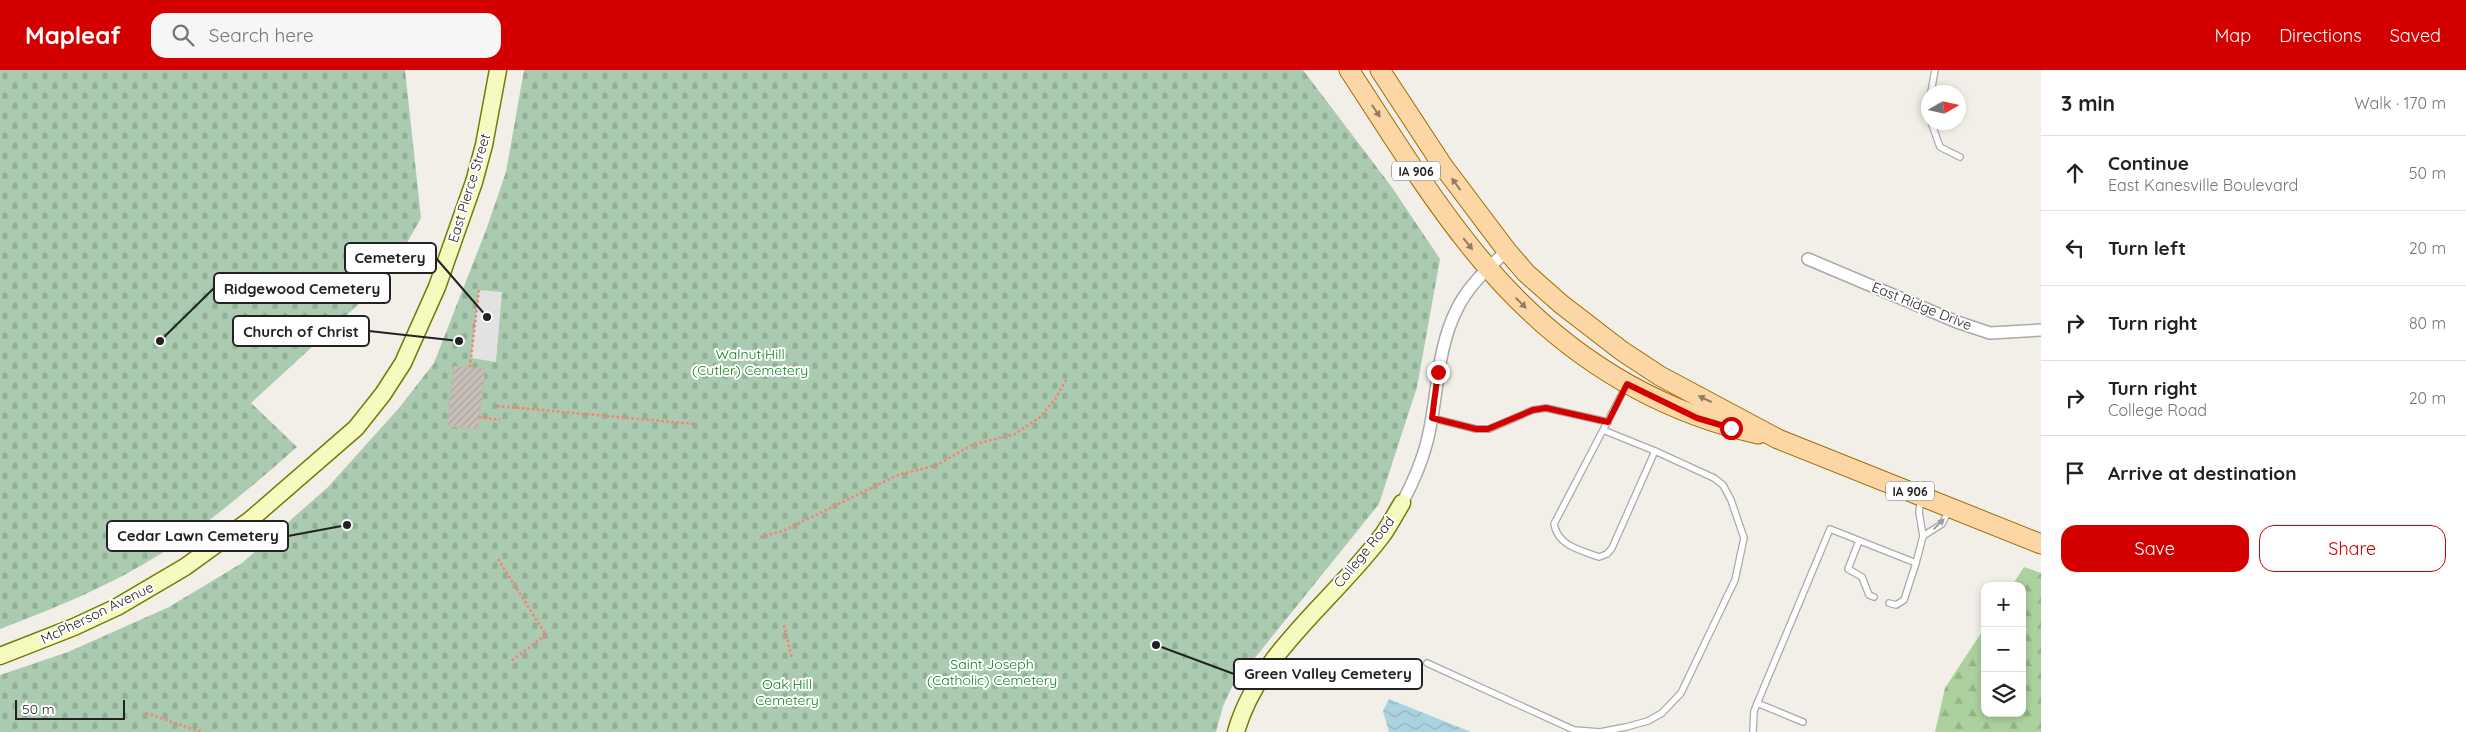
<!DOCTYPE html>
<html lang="en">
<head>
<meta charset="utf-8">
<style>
  body { margin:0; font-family:Quicksand,sans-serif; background:#f6f6f6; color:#202124 }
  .controls { position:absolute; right:15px; bottom:15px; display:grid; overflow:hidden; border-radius:10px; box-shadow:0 2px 8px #0003 }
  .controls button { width:45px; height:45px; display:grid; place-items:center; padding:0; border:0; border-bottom:1px solid #e0e0e0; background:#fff; color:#202124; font:25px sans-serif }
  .compass { position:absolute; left:1921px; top:15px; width:45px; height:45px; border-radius:50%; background:#fff; box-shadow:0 2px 8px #0003; rotate:81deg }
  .scale { position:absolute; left:15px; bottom:12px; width:110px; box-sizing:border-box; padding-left:5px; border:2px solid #222; border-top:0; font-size:14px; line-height:18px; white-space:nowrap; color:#222; -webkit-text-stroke:4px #fff; paint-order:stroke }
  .stop { position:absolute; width:15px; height:15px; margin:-11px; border:4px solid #d40000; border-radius:50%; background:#fff }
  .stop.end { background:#d40000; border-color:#fff; box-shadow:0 1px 5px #0008 }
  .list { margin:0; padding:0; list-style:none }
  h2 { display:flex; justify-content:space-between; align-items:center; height:65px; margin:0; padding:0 20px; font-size:21px }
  h2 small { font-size:16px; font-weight:400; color:#757577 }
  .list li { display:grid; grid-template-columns:32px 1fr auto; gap:15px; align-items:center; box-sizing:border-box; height:75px; padding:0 20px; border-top:1px solid #e0e0e0 }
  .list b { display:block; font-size:19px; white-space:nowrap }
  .list p { margin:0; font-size:16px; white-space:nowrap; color:#757577 }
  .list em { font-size:16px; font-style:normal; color:#757577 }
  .actions { display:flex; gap:10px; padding:15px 20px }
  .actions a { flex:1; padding:11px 0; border:1px solid #d40000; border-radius:15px; text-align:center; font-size:18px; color:#d40000 }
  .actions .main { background:#d40000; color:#fff }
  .icon { flex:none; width:28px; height:28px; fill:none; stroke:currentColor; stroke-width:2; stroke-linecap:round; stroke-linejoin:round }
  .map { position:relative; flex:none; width:2041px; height:662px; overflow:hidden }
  header { display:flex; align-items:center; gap:30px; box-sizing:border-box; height:70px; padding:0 25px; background:#d40000; color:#fff }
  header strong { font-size:24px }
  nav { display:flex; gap:28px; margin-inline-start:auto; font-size:18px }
  .search { width:350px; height:45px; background:#f6f6f6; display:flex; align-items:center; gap:12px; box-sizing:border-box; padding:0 18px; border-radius:15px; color:#757577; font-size:19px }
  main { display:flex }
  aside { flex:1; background:#fff }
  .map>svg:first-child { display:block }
</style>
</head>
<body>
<header>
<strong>Mapleaf</strong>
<div class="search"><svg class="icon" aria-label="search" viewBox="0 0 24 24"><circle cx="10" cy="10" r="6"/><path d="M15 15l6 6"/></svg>Search here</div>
<nav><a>Map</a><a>Directions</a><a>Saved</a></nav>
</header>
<main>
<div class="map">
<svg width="2041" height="662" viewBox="0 0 2041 662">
  <defs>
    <pattern id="forest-firs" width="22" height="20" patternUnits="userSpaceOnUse" patternTransform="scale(1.25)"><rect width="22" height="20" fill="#add19e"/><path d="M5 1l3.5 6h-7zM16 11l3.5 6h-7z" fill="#95b388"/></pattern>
    <pattern id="cemetery-stones" width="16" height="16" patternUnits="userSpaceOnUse" patternTransform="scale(1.25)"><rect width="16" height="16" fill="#aacbaf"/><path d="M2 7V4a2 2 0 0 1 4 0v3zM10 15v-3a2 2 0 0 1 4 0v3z" fill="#92ae96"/></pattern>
    <pattern id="water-waves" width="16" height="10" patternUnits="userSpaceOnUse" patternTransform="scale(1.25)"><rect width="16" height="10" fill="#aad3df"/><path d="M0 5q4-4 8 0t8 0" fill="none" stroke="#92b5bf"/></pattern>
    <pattern id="building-hatch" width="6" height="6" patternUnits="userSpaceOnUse" patternTransform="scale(1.25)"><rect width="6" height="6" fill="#c7bfb8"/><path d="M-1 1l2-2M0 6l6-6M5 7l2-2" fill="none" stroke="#aba49e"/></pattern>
  </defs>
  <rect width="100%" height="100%" fill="#f2efe9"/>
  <path fill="url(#forest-firs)" d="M 2024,497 L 2041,503 L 2041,662 L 1935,662 L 1945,618 L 1985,557 L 1985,643 L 2022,643 L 2022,516 L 2012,516 Z"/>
  <g fill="url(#cemetery-stones)">
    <path d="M 0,0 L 405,0 L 421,148 L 387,208 L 251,333 L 297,377 C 254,415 211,452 162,483 C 112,515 55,538 0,559 Z"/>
    <path d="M 524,0 L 1303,0 L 1391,116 L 1440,189 L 1417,317 L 1379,434 L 1233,615 L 1223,636 L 1216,662 L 0,662 L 0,605 L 68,582 L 169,537 L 242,493 L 328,417 L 399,338 L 434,293 L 486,160 L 506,102 Z"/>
  </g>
  <path fill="#e2e2e2" d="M 479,220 L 502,222 L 496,292 L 471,288 Z"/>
  <path fill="url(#water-waves)" d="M 1389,629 L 1471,662 L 1389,662 L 1383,641 Z"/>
  <path fill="url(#building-hatch)" stroke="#c4b6ab" d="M 454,296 L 485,299 L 478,359 L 447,356 Z"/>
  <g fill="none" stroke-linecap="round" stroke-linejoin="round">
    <g stroke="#a9a9a9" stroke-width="8">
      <g id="lane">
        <path d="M 1931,22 L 1935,0"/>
        <path d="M 1931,52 L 1940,77 L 1960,87"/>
        <path d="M 1432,348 L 1476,359 L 1489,359 L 1533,340 L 1546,338 L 1608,352"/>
        <path d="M 1603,360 L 1655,381 L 1612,478 L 1607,484 L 1599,487 C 1580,480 1558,476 1554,454 L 1626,316"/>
        <path d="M 1923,466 L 1942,454 L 1949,440"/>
        <path d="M 1859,471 L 1848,499 L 1862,507 L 1869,525 L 1874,527"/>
        <path d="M 1889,533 L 1896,535 L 1904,530 L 1916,493"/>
        <path d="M 1427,593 L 1574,660 L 1600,662 L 1626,657 L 1648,651 L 1662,643 L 1681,623 L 1735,510 L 1744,468 L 1731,430 L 1723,415 L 1714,408 L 1655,381"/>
        <path d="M 1757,633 L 1803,652"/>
        <path d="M 1753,662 L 1754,641 L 1830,459 L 1916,493 L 1923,466 L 1919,442 L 1921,428"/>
      </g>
    </g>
    <g stroke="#a9a9a9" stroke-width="14">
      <g id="street">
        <path d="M 1808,189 L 1957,252 L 1990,263 L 2041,260"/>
        <path d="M 1402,433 C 1415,409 1425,385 1430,358 C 1438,318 1438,276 1457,239 C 1468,216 1488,197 1507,181"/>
      </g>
    </g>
    <g stroke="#707d05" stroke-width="19">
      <g id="secondary">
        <path d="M 0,586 L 74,557 L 117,537 L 185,497 L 250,450 L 356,358 L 383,324 L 403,293 L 437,217 L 474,112 L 484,75 L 498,0"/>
        <path d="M 1236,662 C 1259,581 1336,529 1384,463 C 1390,454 1396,443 1402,433"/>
      </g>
    </g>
    <g stroke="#a06b00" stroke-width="21">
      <g id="primary">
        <path d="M 1349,0 C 1388,59 1425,120 1469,175 C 1544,270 1639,337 1758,364"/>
        <path d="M 1380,0 L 1443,96 L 1507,181 L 1526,203 L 1561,234 L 1622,281 L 1660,306 L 1778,369 L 2041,474"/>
      </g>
    </g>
    <g stroke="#fa8072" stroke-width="2.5" stroke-dasharray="2.5 2.5" stroke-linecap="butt">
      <path d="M 470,297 L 479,220"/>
      <path d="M 497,336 L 694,354"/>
      <path d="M 479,347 L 500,350"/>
      <path d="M 760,467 L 783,461 L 898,405 L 937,395 L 972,375 L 1015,364 L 1040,347 L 1056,328 L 1067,308"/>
      <path d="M 498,489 L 546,565 L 511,591"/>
      <path d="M 784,555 L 792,589"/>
      <path d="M 146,643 L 201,662"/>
    </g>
    <use href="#lane" stroke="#fff" stroke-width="5.5"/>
    <use href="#street" stroke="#fff" stroke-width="11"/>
    <use href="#secondary" stroke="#f7fabf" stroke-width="16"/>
    <use href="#primary" stroke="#fcd6a4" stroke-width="19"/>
  </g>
  <defs><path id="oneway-solid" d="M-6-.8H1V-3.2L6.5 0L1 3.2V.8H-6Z" transform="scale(1.25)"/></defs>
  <g fill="#8f7c63">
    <use href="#oneway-solid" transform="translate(1376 41) rotate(56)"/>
    <use href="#oneway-solid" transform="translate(1456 114) rotate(-126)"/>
    <use href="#oneway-solid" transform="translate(1468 174) rotate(51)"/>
    <use href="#oneway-solid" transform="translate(1521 233) rotate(45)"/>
    <use href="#oneway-solid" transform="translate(1705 329) rotate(-155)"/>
  </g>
  <use fill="#9c9c9c" href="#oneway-solid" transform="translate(1939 454) rotate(-44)"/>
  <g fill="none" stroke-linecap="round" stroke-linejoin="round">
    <path stroke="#d40000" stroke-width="6" d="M 1438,302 L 1432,348 L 1476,359 L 1488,359 L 1533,340 L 1546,338 L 1608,352 L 1627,314 L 1697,348 L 1731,358"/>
  </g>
  <g text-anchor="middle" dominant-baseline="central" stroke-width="4" stroke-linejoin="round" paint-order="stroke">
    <g fill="#fff" stroke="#646464" stroke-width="1">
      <rect x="1392" y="91.5" width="48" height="19" rx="4"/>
      <rect x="1886" y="411.5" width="48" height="19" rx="4"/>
    </g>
    <g font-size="12" font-weight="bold" fill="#222">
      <text x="1416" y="101">IA 906</text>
      <text x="1910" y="421">IA 906</text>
    </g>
    <g font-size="14" fill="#222" stroke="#fff">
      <text transform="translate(469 118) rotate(-73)">East Pierce Street</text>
      <text transform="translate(1922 236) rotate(22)">East Ridge Drive</text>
      <text transform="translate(1364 482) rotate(-51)">College Road</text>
      <text transform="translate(97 543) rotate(-26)">McPherson Avenue</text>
    </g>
    <g font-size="14" fill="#0c8416" stroke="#fff">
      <text x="750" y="284">Walnut Hill<tspan x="750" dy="16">(Cutler) Cemetery</tspan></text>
      <text x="992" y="594">Saint Joseph<tspan x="992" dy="16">(Catholic) Cemetery</tspan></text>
      <text x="787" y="614">Oak Hill<tspan x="787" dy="16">Cemetery</tspan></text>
    </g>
  </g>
  <path fill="none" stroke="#222" stroke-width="2" d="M487 247L436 188M160 271L214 218M459 271L369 261M347 455L288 466M1156 575L1234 604"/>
  <g fill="#222" stroke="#fff" stroke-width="2">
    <circle cx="487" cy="247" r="5"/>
    <circle cx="160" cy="271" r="5"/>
    <circle cx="459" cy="271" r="5"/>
    <circle cx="347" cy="455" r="5"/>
    <circle cx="1156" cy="575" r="5"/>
  </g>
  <g fill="#fff" stroke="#222" stroke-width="2">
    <rect x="345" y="173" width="91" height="30" rx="5"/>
    <rect x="214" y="203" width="176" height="30" rx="5"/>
    <rect x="233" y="246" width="136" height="30" rx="5"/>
    <rect x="107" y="451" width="181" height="30" rx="5"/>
    <rect x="1234" y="589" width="188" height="30" rx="5"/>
  </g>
  <g font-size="15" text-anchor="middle" font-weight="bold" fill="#222">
    <text x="390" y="193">Cemetery</text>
    <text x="302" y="224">Ridgewood Cemetery</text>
    <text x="301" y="267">Church of Christ</text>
    <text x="198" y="471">Cedar Lawn Cemetery</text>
    <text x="1328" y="609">Green Valley Cemetery</text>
  </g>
</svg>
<div class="controls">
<button>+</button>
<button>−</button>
<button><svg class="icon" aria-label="layers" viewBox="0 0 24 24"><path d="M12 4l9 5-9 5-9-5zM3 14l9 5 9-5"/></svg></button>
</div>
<svg class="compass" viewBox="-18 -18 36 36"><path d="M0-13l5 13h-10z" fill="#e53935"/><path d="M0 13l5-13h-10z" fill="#757577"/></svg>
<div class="scale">50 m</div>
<div class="stop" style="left:1731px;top:358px"></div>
<div class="stop end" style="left:1438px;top:302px"></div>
</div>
<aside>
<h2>3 min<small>Walk · 170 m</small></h2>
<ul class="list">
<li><svg class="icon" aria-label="ahead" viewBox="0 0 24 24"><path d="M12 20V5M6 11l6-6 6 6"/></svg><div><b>Continue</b><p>East Kanesville Boulevard</p></div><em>50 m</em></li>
<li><svg class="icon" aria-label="left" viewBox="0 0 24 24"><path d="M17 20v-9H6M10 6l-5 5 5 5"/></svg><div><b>Turn left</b></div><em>20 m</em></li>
<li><svg class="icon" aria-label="right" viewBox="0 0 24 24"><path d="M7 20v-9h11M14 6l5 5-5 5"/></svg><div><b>Turn right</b></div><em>80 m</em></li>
<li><svg class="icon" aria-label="right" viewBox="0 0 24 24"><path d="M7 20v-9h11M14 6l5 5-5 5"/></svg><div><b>Turn right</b><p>College Road</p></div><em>20 m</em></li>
<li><svg class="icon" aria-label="arrive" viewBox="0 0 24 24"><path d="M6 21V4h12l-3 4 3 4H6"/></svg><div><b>Arrive at destination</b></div></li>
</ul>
<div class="actions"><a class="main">Save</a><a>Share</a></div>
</aside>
</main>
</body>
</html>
